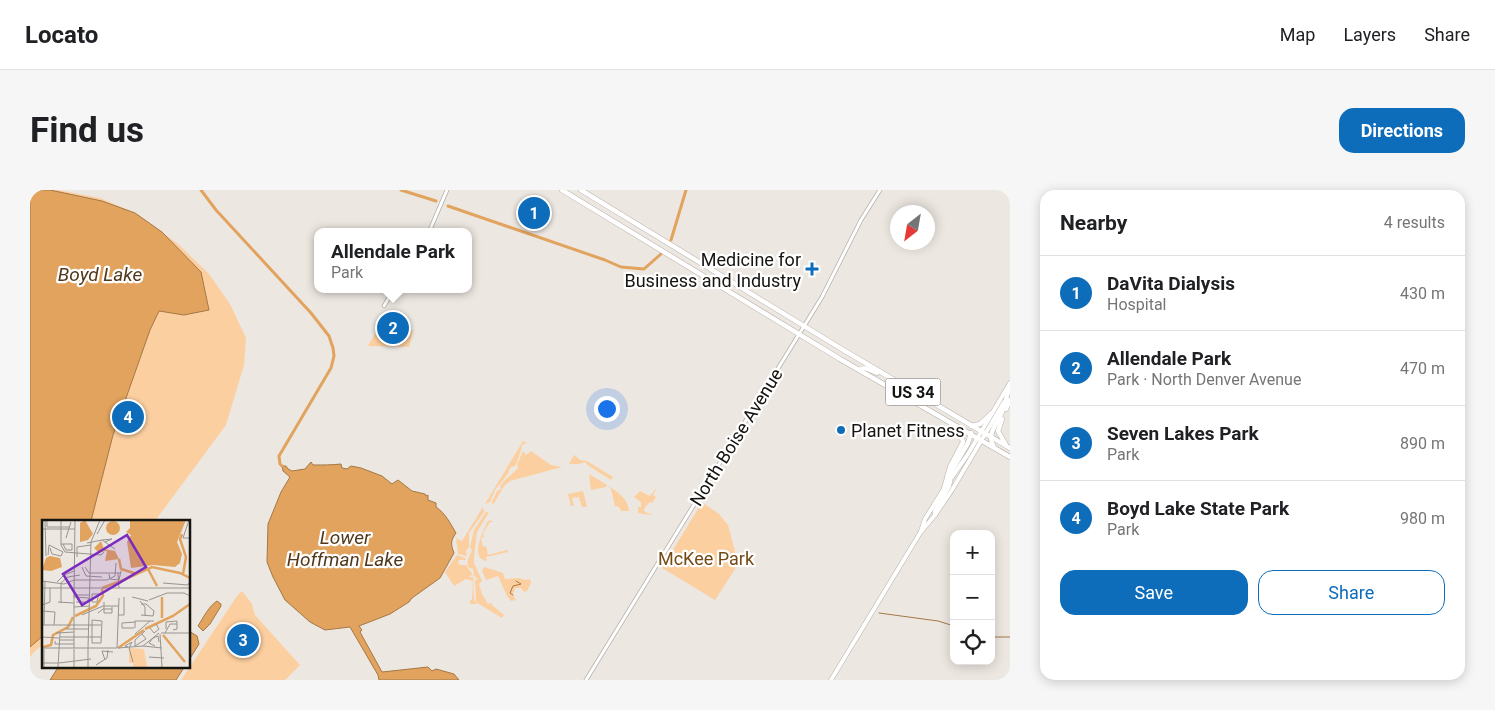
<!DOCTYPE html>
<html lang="en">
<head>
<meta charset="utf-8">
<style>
  body { margin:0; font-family:Roboto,sans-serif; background:#f6f6f6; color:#202124 }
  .controls { position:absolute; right:15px; bottom:15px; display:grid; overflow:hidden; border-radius:10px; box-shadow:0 2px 12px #0003 }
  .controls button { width:45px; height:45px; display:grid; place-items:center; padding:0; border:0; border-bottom:1px solid #e0e0e0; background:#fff; color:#202124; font:25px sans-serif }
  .compass { position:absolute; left:860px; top:15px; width:45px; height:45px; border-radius:50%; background:#fff; box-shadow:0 2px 12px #0003; rotate:211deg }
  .you { position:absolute; left:576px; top:218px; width:18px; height:18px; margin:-12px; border:4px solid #fff; border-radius:50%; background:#1a73e8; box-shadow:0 0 0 8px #1a73e833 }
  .badge { display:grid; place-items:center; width:32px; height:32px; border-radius:50%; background:#0e6dba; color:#fff; font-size:16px; font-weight:700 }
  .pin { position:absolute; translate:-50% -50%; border:2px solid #fff; box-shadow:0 1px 5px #0006 }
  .popup { position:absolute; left:284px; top:38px; width:158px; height:65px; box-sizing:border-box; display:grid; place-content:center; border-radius:10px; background:#fff; filter:drop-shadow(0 1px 4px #0005); font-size:16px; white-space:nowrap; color:#757577 }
  .popup b { font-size:19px; color:#202124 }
  .popup::after { content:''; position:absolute; left:50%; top:100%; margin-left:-10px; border:10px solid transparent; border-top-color:#fff }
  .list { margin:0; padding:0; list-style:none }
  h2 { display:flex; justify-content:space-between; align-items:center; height:65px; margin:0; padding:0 20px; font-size:21px }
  h2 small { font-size:16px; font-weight:400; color:#757577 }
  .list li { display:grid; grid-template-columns:32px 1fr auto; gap:15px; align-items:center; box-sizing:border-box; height:75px; padding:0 20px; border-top:1px solid #e0e0e0 }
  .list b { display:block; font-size:19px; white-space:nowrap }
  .list p { margin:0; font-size:16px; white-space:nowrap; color:#757577 }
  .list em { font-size:16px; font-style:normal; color:#757577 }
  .actions { display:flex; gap:10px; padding:15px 20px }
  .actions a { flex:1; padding:11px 0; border:1px solid #0e6dba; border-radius:15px; text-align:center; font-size:18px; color:#0e6dba }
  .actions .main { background:#0e6dba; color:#fff }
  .icon { flex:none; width:28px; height:28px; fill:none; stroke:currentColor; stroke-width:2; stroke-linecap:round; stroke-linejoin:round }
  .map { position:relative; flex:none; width:980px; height:490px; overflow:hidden; border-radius:15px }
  header { display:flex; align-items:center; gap:30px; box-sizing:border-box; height:70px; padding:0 25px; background:#fff; border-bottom:1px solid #e0e0e0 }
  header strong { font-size:24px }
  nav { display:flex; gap:28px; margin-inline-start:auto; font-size:18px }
  .intro { display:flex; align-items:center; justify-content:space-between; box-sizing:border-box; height:120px; padding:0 30px }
  h1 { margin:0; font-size:35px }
  .button { padding:12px 22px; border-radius:15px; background:#0e6dba; color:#fff; font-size:18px; font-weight:700 }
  main { display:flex; gap:30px; padding:0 30px }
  aside { flex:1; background:#fff; border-radius:15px; box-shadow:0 2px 12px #0003 }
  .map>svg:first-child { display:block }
</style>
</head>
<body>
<header>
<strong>Locato</strong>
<nav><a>Map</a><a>Layers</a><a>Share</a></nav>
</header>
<div class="intro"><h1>Find us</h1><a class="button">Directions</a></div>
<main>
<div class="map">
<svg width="980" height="490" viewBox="0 0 980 490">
  <rect width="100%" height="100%" fill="#ede7e1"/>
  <g fill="#fccfa0">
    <path d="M 0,0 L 28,0 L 70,8 L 105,23 L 148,54 L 179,84 L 200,114 L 216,148 L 214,175 L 196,235 L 125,331 L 14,331 L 14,454 L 5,461 L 0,467 Z"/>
    <path d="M 357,124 L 383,141 L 379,157 L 338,156 L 346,142 L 351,128 Z"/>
    <path d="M 493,251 L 497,253 L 492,255 L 491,260 L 486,275 L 480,278 L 478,284 L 465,300 L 460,312 L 455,314 Z"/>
    <path d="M 493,261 L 496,265 L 501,261 L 521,275 L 532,277 L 480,291 L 474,296 L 463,315 L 462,312 L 467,301 L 471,299 L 470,296 C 476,288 482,285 488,278 L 487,275 Z"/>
    <path d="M 544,265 L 550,270 L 557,271 L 583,287 L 581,290 L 559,276 L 555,272 L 549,274 L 539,274 Z"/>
    <path d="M 559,284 L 577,295 L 576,297 L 561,300 Z"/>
    <path d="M 578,296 C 587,301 599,310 599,321 L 591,321 L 589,317 L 585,316 L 581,299 Z"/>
    <path d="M 628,296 L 623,305 L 626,307 L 622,313 L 620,312 L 615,317 L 614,321 L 619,324 L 622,322 L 620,325 L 608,323 L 608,317 L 611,317 L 611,312 L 604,307 L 610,301 L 620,306 Z"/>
    <path d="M 553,301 L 557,316 L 556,317 L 552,317 L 549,307 L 542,308 L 544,316 L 541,316 L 538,304 Z"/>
    <path d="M 673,313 L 689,324 L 698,335 L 707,369 L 705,379 L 685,410 L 632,378 L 671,314 Z"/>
    <path d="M 453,317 L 454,322 L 439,343 L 439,358 L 437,359 L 436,362 L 437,365 L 436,366 L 428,364 L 426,348 L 432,351 Z"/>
    <path d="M 456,322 L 459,322 L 447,342 L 444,367 L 444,373 L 452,391 L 449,394 L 452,404 L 458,414 L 461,413 L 463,416 L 474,425 L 472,428 L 446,412 L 445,390 L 448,389 L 444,386 L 443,379 L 438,377 C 436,370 440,366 442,360 L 440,357 L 444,340 Z"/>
    <path d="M 460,330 L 463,332 L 460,332 L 453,343 L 454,347 L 451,348 L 453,357 L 456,356 L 458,365 L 477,360 L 478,362 L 456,367 L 457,371 C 439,369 453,340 458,331 Z"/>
    <path d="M 427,365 L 435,368 L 436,370 L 429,370 L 428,373 L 430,375 L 436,375 L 442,384 L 443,386 L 440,385 L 439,387 L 443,387 C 445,396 441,408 447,414 L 440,414 L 440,410 L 442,410 L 443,391 L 436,389 L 424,396 L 415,382 Z"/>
    <path d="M 454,377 L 473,383 L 475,389 L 489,388 L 495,390 L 500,389 L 501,393 L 497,401 L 494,402 L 491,398 L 485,398 L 483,405 L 486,410 L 481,411 L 477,406 L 468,386 L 456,390 L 452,381 Z"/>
    <path d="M 212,401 L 222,414 L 225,425 L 270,475 L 255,490 L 151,490 L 207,406 Z"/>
  </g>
  <g fill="#e1a35d" stroke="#a47846">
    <path d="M 0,0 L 20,0 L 72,11 L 105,23 L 132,42 L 171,82 L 179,120 L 154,125 L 129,121 L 120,140 L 83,245 L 61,331 L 14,331 L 14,445 L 0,457 Z"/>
    <path d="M 281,272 L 283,275 C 293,275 302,275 311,274 L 312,278 L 317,279 L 321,276 L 331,278 L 352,286 L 362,294 L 368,290 L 382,301 L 395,304 L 396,306 L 398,305 L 398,310 L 406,313 L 406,317 C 416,324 420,333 426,343 C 420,351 421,355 424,363 L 410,388 L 382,408 L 379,412 L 360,424 L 329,436 L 332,440 L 330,442 L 352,482 L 398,477 L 402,481 L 406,479 L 424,484 L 429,490 L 349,490 L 348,485 L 320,437 L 295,440 L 280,432 L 255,410 L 243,387 L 237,372 L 238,334 L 251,302 L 260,287 L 253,281 L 252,276 L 256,276 L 258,279 L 262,281 L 275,279 Z"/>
    <path d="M 187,411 L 191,414 L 191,416 L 180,434 L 173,441 L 168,436 C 173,428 179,416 187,411 Z"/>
    <path d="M 159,441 L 167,446 L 169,454 L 159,470 Z"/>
    <path d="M 29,476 L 155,476 L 146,490 L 20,490 Z"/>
  </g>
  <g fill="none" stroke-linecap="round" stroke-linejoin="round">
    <g stroke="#a47846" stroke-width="1">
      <path d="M 483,405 L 480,403 L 483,396 L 491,394 L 486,391"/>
      <path d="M 849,423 L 908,431 L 924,436"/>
      <path d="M 961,447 L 980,447"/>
    </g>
    <g stroke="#e1a35d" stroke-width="3">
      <path d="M 171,0 L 186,20 L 281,123 L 299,146 L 303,158 L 304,166 L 301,178 L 249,266 L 250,274 L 252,276"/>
      <path d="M 371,0 L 406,11"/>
      <path d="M 418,16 L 575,70 L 591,77 L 614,79 L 631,64"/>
      <path d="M 641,50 L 656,0"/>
    </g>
    <g stroke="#b6b0aa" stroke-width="4.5">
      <g id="tertiary">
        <path d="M 399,42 L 417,0"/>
        <path d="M 354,116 L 364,99"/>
        <path d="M 556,490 L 792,107 L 831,30 L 850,0"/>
      </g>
    </g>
    <g stroke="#b6b0aa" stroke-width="5">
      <g id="secondary">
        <path d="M 922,287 L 938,264 L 980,193"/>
        <path d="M 891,341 L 895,329 L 915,297"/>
        <path d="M 801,490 L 890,343 L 905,325 L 922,300 L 974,212"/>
      </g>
    </g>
    <g stroke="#b6b0aa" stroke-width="5.5">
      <g id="trunk">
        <path d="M 532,0 L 810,169 L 980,267"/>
        <path d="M 551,0 L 815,161 L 980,258"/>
        <path d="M 829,180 L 835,178 L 847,183"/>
        <path d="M 976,219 L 980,210"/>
        <path d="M 972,229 L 968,241 L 976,255"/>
        <path d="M 941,236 L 950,234 L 962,223"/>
        <path d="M 964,257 C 955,244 969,232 973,219 C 976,212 977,203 980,196"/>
        <path d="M 914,299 L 920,277 L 933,252 L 931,245 L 925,236"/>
        <path d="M 905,325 L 905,321 L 919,296 L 922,280 L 938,253 L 941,243"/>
      </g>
    </g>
    <use href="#tertiary" stroke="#fff" stroke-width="3"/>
    <use href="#secondary" stroke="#fff" stroke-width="4"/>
    <use href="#trunk" stroke="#fff" stroke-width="4.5"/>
  </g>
  <g fill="#0e6dba" stroke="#fff" stroke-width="2">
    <path d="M779.5 71.5h5v5h5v5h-5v5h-5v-5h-5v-5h5z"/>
    <circle cx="811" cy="240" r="5"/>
  </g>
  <g text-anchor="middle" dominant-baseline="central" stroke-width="4.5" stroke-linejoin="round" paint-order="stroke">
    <rect fill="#fff" stroke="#5c5a58" stroke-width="1" x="855.5" y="188.5" width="55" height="27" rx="4"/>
    <g font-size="16" font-weight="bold" fill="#161411">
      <text x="883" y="202">US 34</text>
    </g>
    <g font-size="18" fill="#161411" stroke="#fff" text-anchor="end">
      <text x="771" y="69">Medicine for<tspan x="771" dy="21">Business and Industry</tspan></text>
      <text x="821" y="240" text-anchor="start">Planet Fitness</text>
    </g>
    <g font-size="18" fill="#161411" stroke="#fff">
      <text transform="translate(706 247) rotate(-58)">North Boise Avenue</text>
    </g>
    <g font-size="18" fill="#744b16" stroke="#fff">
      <text x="676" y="368">McKee Park</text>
    </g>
    <g font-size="19" font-style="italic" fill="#52381a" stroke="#fff">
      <text x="70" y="84">Boyd Lake</text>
      <text x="315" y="347">Lower<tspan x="315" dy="22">Hoffman Lake</tspan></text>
    </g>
  </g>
  <g transform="translate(12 330)">
    <rect width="148" height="148" fill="#ede7e1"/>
    <path d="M 87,128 L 102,129 L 105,147 L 91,147 L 91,143 L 87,143 Z" fill="#fccfa0"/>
    <path d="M 43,0 L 51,14 L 46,20 L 38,22 L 38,3 ZM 88,0 L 144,0 L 135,22 L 140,34 L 138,43 L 133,47 L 111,45 L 89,48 L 85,22 L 89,15 L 84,12 L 88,8 ZM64 8a7 7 0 1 1 14 0a7 7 0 1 1-14 0ZM 59,21 L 62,29 L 73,31 L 77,39 L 63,41 L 65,31 L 56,32 L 52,28 ZM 8,36 L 18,38 L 20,47 L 9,51 L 0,50 L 4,38 Z" fill="#e1a35d"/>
    <path fill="none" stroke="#e1a35d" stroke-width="2.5" d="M 140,14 L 138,19 L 144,37 L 141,54M 77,39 L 79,49 L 95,54M 106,49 L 115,66M 77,62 L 110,47 L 138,53 L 148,58M 60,68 L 76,62M 33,96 L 54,86 L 61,76 L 60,69M 120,98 L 120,77M 103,109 L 131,96 L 148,84M 121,115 L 143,142M 1,127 L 9,125 L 11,115 L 26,107 L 31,97M 76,128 L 102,110"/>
    <path fill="none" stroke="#97938e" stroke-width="1" d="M 3,0 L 4,36M 5,0 L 5,7 L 28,7M 19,0 L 19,25 L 23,32 L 59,35 L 62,32M 147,0 L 141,18 L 148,18M 0,9 L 33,9M 55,14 L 63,0M 24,18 L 29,2M 60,20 L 70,19 L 63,22M 45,23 L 60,20 L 73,29M 19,24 L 30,24 L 30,30 L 24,30 L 21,24M 8,28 L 10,34 L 19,36 L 21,32M 6,35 L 7,25 L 21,32M 35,37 L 35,27 L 49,25M 40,47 L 44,56 L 60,57M 43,47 L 47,53 L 79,53M 76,53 L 77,68M 67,54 L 68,59 L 77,60 L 79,51M 0,61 L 22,64 L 32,60 L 65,60 L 73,56 L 74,43M 15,62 L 22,55 L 32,51M 121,63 L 146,65 L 148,61M 0,68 L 148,68M 32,75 L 48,75M 32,77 L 47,78 L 45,82 L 34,82M 32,77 L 33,0M 56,77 L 55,82 L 50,82 L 50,74 L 60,74M 90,77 L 106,81M 107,80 L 125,73 L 142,73 L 148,76M 98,81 L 103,87 L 103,96M 16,82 L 32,83M 62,82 L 62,93 L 70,93 L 70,87M 19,83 L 19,63 L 26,57 L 38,55M 99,84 L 104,84 L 112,91 L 111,96 L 99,95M 0,85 L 8,82 L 8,68M 32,87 L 48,86M 0,91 L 13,92 L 12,105M 56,93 L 61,89 L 70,89M 40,95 L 61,86 L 76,86M 76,95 L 82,95 L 82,77M 50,100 L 60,101 L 59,123 L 50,123 ZM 0,105 L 59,105M 2,105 L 3,61M 92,108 L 80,108 L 80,103 L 93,102M 93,108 L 93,101 L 112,101M 108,108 L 112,113 L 117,109 L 114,104M 24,109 L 47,109M 124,109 L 124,102 L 135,101 L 135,109 L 131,110M 14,113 L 32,112M 119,113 L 148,113M 123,113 L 128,104 L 135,104M 93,114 L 108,101M 100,114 L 104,119 L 93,126 L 93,120 L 103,111M 118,114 L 120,147M 0,117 L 17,118M 18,117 L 59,117M 17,120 L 32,120M 13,121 L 13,124 L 32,124M 101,126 L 117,113M 113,126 L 107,123 L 111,118 L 116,116 L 117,122M 86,127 L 83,126 L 90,122 L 87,128 L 91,142M 0,128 L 75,128 L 77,78M 32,128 L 32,75M 46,128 L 49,22 L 58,0M 76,128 L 101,126 L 120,128M 2,129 L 2,147M 32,129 L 32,147M 107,137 L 122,138M 63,140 L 60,131 L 71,132M 0,143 L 16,143M 17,143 L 49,139M 54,145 L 65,138 L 66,130M 16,147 L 18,113M 46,147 L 46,128"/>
    <path fill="#7b2cbf" fill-opacity="0.15" stroke="#7b2cbf" stroke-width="2.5" d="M 85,15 L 104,47 L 40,85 L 21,54 Z"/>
    <rect width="148" height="148" fill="none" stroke="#161411" stroke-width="2.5"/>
  </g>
</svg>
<div class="controls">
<button>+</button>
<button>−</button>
<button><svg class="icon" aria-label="locate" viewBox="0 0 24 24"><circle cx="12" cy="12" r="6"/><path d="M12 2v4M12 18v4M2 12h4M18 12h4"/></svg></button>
</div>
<svg class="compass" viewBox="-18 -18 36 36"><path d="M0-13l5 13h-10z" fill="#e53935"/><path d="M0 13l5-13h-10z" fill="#757577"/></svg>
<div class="you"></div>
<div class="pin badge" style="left:504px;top:23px">1</div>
<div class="pin badge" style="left:363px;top:138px">2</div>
<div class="popup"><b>Allendale Park</b>Park</div>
<div class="pin badge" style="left:213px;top:450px">3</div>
<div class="pin badge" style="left:98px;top:227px">4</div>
</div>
<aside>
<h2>Nearby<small>4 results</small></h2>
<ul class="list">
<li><span class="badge">1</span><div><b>DaVita Dialysis</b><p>Hospital</p></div><em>430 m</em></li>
<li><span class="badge">2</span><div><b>Allendale Park</b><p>Park · North Denver Avenue</p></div><em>470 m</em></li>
<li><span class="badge">3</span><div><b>Seven Lakes Park</b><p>Park</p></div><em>890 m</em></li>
<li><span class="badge">4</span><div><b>Boyd Lake State Park</b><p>Park</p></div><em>980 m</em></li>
</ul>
<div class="actions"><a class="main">Save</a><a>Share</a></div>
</aside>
</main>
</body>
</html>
